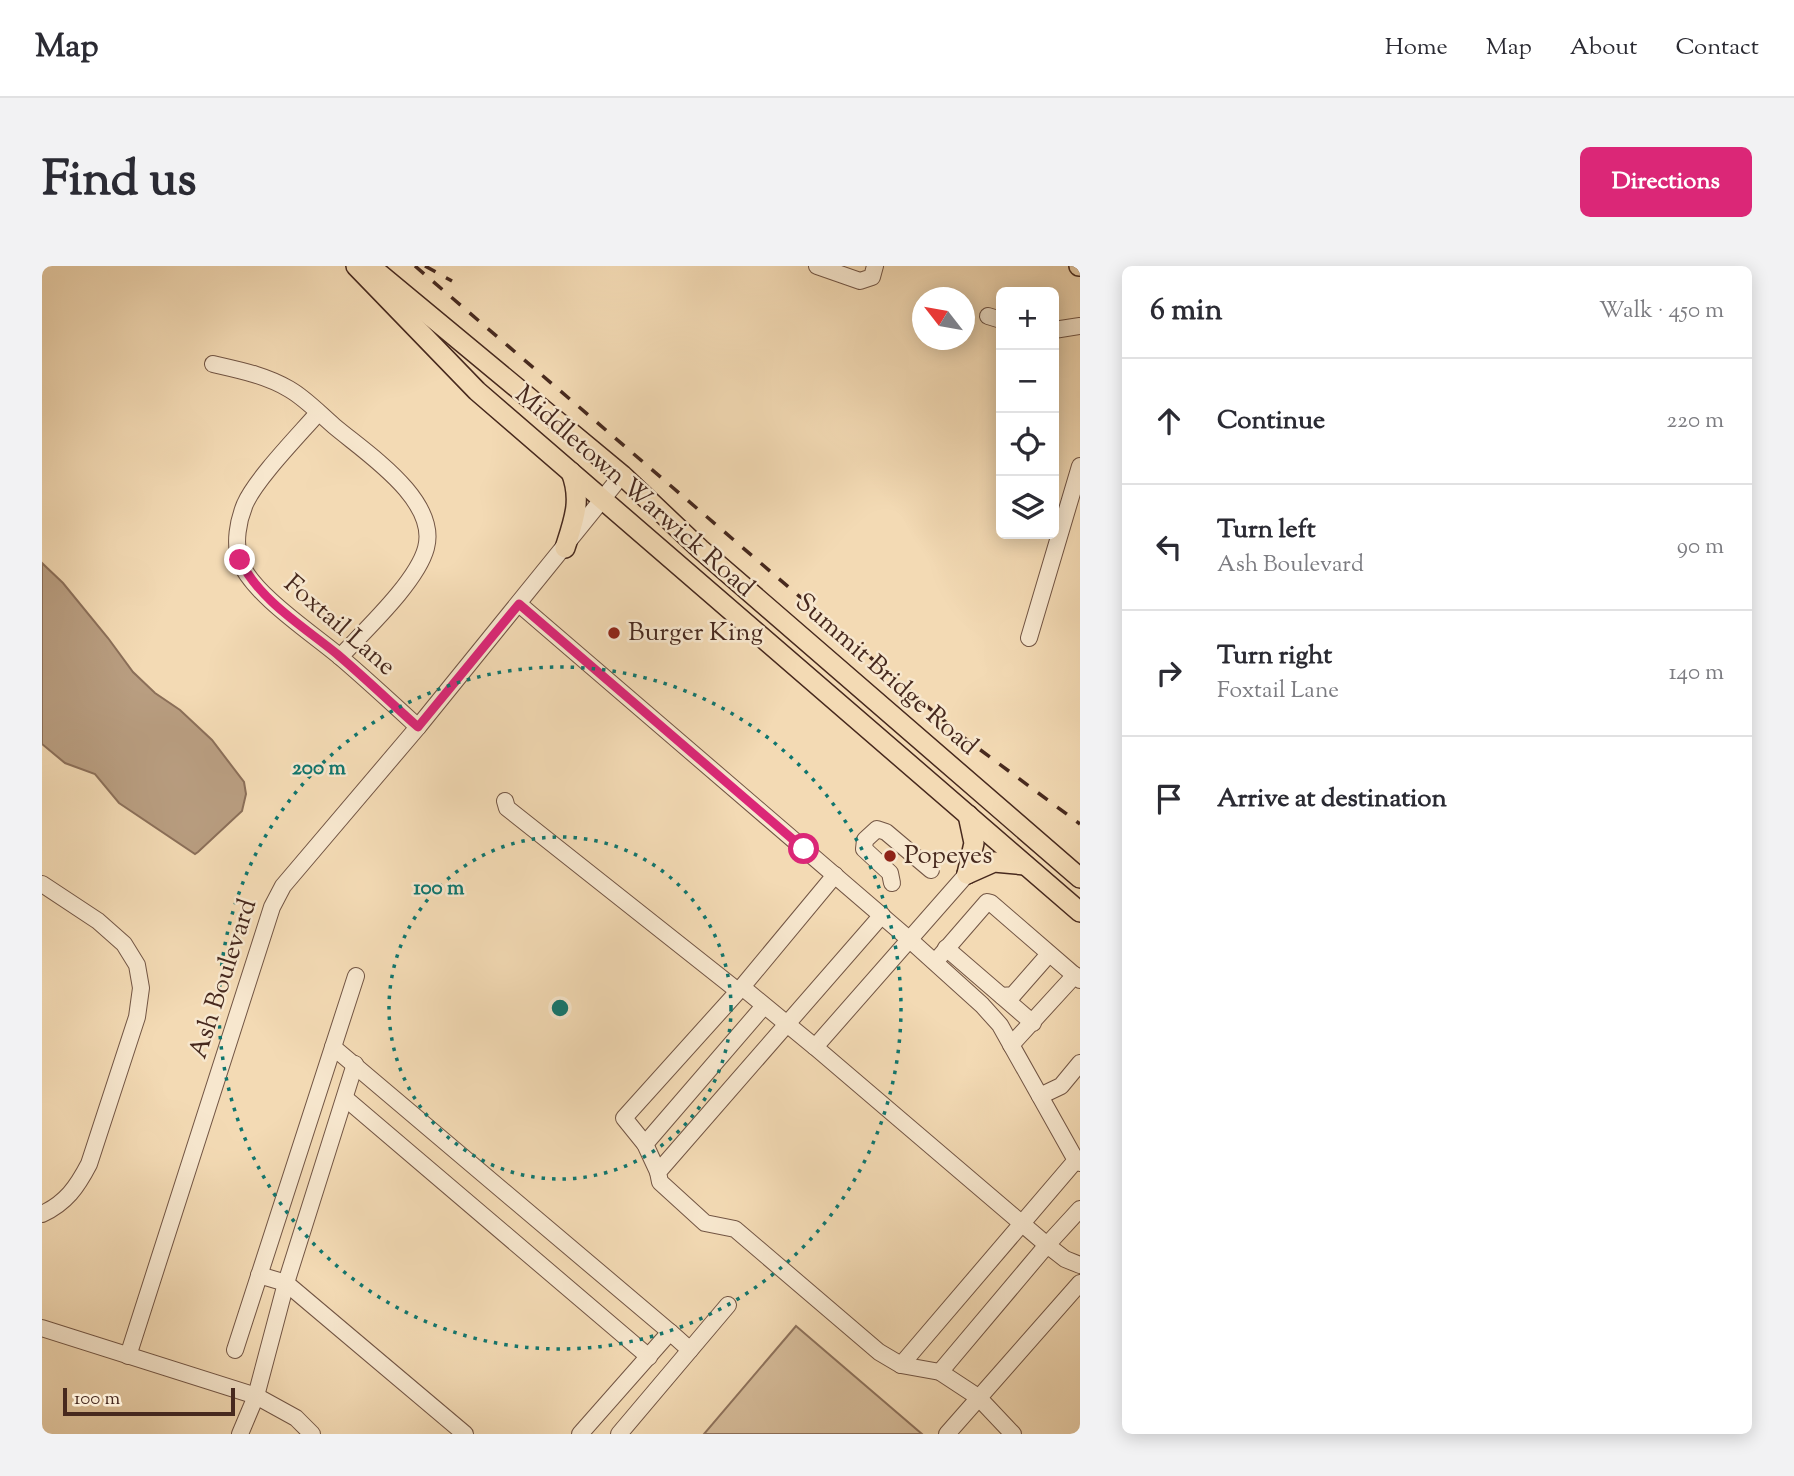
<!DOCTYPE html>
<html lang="en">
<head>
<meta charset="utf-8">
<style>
  body { margin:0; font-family:"Sorts Mill Goudy",serif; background:#f2f2f3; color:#2b2b33 }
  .controls { position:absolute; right:21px; top:21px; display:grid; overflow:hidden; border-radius:10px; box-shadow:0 4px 18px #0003 }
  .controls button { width:63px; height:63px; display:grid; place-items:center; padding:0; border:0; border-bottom:2px solid #e1e1e2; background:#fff; color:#2b2b33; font:35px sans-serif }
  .compass { position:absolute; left:870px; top:21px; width:63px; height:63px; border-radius:50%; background:#fff; box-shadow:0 4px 18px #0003; rotate:301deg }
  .scale { position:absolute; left:21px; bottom:18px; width:172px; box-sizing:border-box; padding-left:7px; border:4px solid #47291e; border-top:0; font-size:19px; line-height:24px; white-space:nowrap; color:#47291e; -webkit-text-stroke:5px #f7e7ce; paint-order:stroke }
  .stop { position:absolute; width:21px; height:21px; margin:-16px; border:5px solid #db2777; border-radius:50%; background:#fff }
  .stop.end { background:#db2777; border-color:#fff; box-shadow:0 2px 7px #0008 }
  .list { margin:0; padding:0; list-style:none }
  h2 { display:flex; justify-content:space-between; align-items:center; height:91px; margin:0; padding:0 28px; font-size:30px }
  h2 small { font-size:23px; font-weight:400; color:#7c7c81 }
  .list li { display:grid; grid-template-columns:46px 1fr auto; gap:21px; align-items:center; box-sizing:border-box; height:126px; padding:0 28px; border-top:2px solid #e1e1e2 }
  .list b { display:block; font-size:26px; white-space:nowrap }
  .list p { margin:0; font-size:23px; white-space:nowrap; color:#7c7c81 }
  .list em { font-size:23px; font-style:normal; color:#7c7c81 }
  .icon { flex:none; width:38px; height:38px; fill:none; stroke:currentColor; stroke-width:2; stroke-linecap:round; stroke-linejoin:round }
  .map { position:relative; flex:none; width:1038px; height:1168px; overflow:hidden; border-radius:10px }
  header { display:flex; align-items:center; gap:42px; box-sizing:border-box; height:98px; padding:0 35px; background:#fff; border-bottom:2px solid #e1e1e2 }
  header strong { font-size:33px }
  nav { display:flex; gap:38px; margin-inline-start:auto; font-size:24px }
  .intro { display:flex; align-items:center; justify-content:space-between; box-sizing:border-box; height:168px; padding:0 42px }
  h1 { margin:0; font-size:49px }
  .button { padding:18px 32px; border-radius:10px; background:#db2777; color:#fff; font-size:24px; font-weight:700 }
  main { display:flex; gap:42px; padding:0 42px }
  aside { flex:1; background:#fff; border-radius:10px; box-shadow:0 4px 18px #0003 }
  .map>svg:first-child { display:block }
</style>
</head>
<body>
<header>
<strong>Map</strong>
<nav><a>Home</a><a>Map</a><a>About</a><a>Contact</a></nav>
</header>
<div class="intro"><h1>Find us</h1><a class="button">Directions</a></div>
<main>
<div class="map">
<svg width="1038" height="1168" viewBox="0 0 1038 1168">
  <rect width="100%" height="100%" fill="#f3dab4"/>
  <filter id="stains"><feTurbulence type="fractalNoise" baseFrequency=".00286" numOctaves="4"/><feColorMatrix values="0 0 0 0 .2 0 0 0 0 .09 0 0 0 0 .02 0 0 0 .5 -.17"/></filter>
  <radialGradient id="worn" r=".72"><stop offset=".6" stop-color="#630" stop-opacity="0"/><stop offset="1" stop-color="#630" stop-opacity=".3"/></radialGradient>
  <path fill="#d6bc9a" stroke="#8e725c" stroke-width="2" d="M 754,1060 L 880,1168 L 662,1168 Z"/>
  <path fill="#b99e81" stroke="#8b6f59" stroke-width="2" d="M 0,297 L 21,317 L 66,372 L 91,406 L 113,427 L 138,444 L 170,474 L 202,516 L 204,528 L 200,545 L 156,586 L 153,588 L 77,537 L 53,508 L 23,497 L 0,478 Z"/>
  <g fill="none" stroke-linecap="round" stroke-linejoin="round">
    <g stroke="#725544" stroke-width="18">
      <g id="minor">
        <path d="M 775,0 L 818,15 L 830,11 L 833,0"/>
        <path d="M 946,50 L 959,54"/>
        <path d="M 1012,64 L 1038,60"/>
        <path d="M 171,98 C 197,104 223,109 247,123 C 263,132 278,148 292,160 C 324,187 397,234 384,282 C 375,316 323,364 298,391"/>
        <path d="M 276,147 C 256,170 214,213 203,238 C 196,255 192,277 198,295 C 209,327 271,368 297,390 C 324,413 350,437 376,461"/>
        <path d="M 477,338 L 868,674 L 940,739 L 958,759 L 1031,889 L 1038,897"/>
        <path d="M 987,372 L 1038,200"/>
        <path d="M 463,535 L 465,542 L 696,725"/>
        <path d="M 925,608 L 773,781 L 1005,979 L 1038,943"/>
        <path d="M 850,617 L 848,607 L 822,583 L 823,574 L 835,563 L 844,566 L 889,604"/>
        <path d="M 0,618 L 56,655 L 82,678 L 95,699 L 99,722 L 95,751 L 47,898 C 35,921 24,937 0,948"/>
        <path d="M 840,649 L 616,906 L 618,916 L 663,957 L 693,963 L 837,1086 L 859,1099 L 1035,893"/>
        <path d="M 904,682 L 991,757"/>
        <path d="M 893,696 L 945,636 L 949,637 L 1038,714"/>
        <path d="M 960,730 L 971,729 L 1007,688"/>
        <path d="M 969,779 L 1033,709"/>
        <path d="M 291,781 L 628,1066"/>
        <path d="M 773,781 L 700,721 L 793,609"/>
        <path d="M 998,830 L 1019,820 L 1038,797"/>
        <path d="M 303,832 L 607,1091"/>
        <path d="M 603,878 L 722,740"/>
        <path d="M 616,906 L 603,878 L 582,852 L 700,721"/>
        <path d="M 217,1009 L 244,1017 L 423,1168"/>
        <path d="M 0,1062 L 214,1130 L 254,1152 L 270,1168"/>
        <path d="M 193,1084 L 314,710"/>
        <path d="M 86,1090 L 230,641 L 241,620 L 376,461 L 580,209"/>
        <path d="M 859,1099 L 898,1106 L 936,1131 L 971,1168"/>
        <path d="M 898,1106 L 1005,979 L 1023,993 L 1038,999"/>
        <path d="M 198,1168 L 214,1130 L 244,1017 L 313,798"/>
        <path d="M 538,1168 L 628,1066 L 648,1084"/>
        <path d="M 577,1168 L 686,1039"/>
        <path d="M 905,1168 L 1038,1017"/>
      </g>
    </g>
    <g stroke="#47291e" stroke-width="22">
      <g id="major">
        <path d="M 314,0 L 435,125 L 1038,646"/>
        <path d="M 328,0 L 580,209 L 658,283 L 1038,612"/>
        <path d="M 1037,0 L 1038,0"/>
        <path d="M 523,282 C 532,254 540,234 529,206"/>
        <path d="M 925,608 L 952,596 L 983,599"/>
        <path d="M 925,608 L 932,577 L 926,549"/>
      </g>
    </g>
    <use href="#minor" stroke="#f7e7ce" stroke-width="16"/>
    <use href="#major" stroke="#f3dab4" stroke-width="19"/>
    <g stroke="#47291e" stroke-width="3.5" stroke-dasharray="12 12" stroke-linecap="butt">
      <path d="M 373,0 L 921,471 L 1038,558"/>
      <path d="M 383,0 L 410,15"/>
    </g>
  </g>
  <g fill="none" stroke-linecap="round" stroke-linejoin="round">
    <path stroke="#db2777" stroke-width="9" d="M 198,294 C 217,334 262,361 295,388 C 323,412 349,437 376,461 L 477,338 L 762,583"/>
  </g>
  <g fill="none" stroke="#0f766e" stroke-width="3.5" stroke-dasharray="3.5 7">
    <circle cx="518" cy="742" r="171"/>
    <circle cx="518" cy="742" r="341"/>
  </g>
  <g fill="#8f2418" stroke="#f7e7ce" stroke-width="2.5">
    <circle cx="572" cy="367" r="7"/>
    <circle cx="848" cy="590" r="7"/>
  </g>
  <g text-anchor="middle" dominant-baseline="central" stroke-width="5" stroke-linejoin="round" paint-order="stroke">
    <g font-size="26" fill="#47291e" stroke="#f7e7ce">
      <text transform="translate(592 226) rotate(41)">Middletown Warwick Road</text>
      <text transform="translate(297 360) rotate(41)">Foxtail Lane</text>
      <text transform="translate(844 409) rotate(41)">Summit Bridge Road</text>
      <text transform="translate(182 713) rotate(-72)">Ash Boulevard</text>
    </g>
    <g font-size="26" fill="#47291e" stroke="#f7e7ce" text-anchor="start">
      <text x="586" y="367">Burger King</text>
      <text x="862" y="590">Popeyes</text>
    </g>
  </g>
  <circle cx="518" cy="742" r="10" fill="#0f766e" stroke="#f7e7ce" stroke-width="3.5"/>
  <g font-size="21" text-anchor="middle" font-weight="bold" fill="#0f766e" stroke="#f7e7ce" stroke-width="5" stroke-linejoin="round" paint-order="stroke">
    <text x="277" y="508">200 m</text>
    <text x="397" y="628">100 m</text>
  </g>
  <rect width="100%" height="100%" filter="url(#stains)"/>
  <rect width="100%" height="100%" fill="url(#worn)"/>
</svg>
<div class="controls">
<button>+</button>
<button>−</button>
<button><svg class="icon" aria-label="locate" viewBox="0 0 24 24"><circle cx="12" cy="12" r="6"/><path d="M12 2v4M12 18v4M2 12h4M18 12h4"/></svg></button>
<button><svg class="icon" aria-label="layers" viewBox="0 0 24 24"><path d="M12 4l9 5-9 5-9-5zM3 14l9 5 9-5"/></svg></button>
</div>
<svg class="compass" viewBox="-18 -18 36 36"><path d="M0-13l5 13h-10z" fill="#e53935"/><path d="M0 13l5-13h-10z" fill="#7c7c81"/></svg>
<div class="scale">100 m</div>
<div class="stop" style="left:762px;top:583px"></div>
<div class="stop end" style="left:198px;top:294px"></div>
</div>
<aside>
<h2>6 min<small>Walk · 450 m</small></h2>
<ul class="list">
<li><svg class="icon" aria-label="ahead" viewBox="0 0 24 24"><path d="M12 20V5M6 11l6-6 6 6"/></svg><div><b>Continue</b></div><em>220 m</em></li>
<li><svg class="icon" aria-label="left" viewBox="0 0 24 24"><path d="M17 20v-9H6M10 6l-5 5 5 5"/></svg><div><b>Turn left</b><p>Ash Boulevard</p></div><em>90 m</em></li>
<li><svg class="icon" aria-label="right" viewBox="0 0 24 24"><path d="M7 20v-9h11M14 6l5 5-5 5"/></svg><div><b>Turn right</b><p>Foxtail Lane</p></div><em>140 m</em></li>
<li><svg class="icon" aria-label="arrive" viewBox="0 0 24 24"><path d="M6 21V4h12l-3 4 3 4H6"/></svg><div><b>Arrive at destination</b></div></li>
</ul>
</aside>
</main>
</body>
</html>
